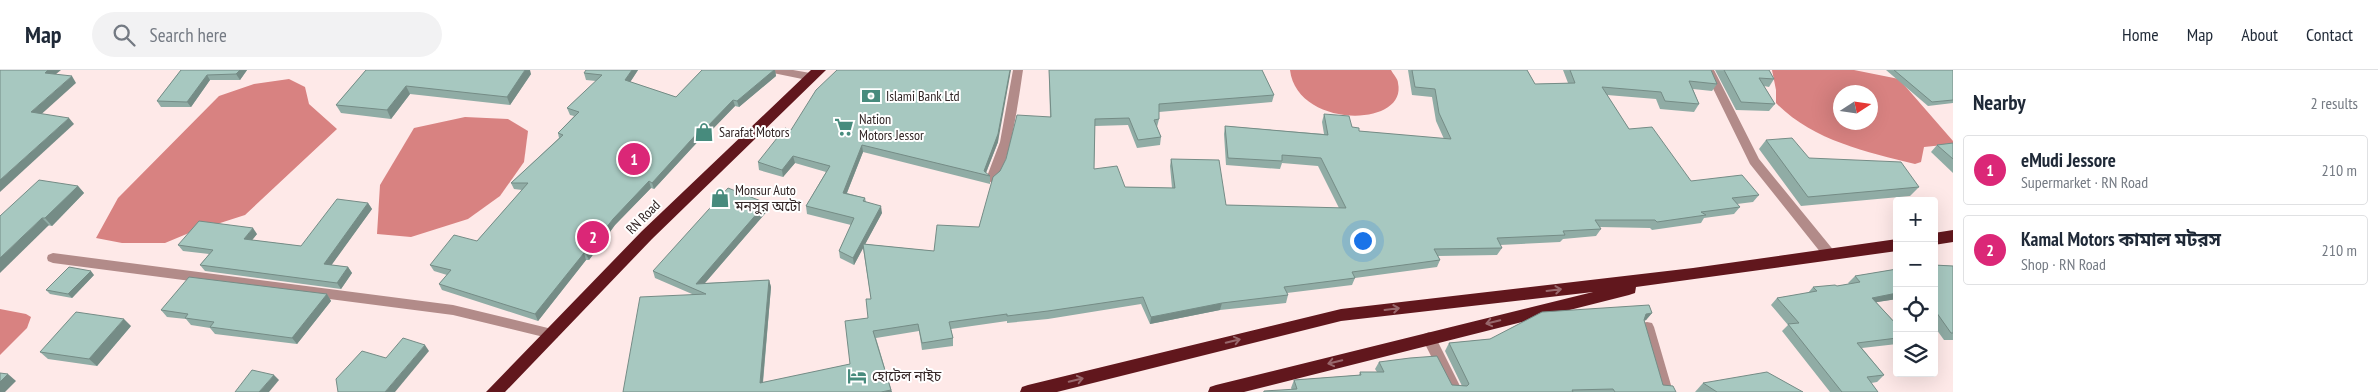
<!DOCTYPE html>
<html lang="en">
<head>
<meta charset="utf-8">
<style>
  body { margin:0; font-family:"PT Sans Narrow","Noto Sans Bengali",sans-serif; background:#f2f2f3; color:#1f2937 }
  .controls { position:absolute; right:15px; bottom:15px; display:grid; overflow:hidden; border-radius:5px; box-shadow:0 5px 20px #0002 }
  .controls button { width:45px; height:45px; display:grid; place-items:center; padding:0; border:0; border-bottom:1px solid #e0e1e3; background:#fff; color:#1f2937; font:25px sans-serif }
  .compass { position:absolute; left:1833px; top:15px; width:45px; height:45px; border-radius:50%; background:#fff; box-shadow:0 5px 20px #0002; rotate:78deg }
  .you { position:absolute; left:1362px; top:170px; width:18px; height:18px; margin:-12px; border:4px solid #fff; border-radius:50%; background:#1a73e8; box-shadow:0 0 0 8px #1a73e833 }
  .badge { display:grid; place-items:center; width:32px; height:32px; border-radius:50%; background:#db2777; color:#fff; font-size:16px; font-weight:700 }
  .pin { position:absolute; translate:-50% -50%; border:2px solid #fff; box-shadow:0 1px 5px #0006 }
  .list { margin:0; padding:0; list-style:none }
  h2 { display:flex; justify-content:space-between; align-items:center; height:65px; margin:0; padding:0 20px; font-size:21px }
  h2 small { font-size:16px; font-weight:400; color:#747a83 }
  .list li { display:grid; grid-template-columns:32px 1fr auto; gap:15px; align-items:center; box-sizing:border-box; height:70px; margin:0 10px 10px; padding:0 10px; border:1px solid #e0e1e3; border-radius:5px }
  .list b { display:block; font-size:19px; white-space:nowrap }
  .list p { margin:0; font-size:16px; white-space:nowrap; color:#747a83 }
  .list em { font-size:16px; font-style:normal; color:#747a83 }
  .icon { flex:none; width:28px; height:28px; fill:none; stroke:currentColor; stroke-width:2; stroke-linecap:round; stroke-linejoin:round }
  .map { position:relative; flex:none; width:1953px; height:322px; overflow:hidden }
  header { display:flex; align-items:center; gap:30px; box-sizing:border-box; height:70px; padding:0 25px; background:#fff; border-bottom:1px solid #e0e1e3 }
  header strong { font-size:24px }
  nav { display:flex; gap:28px; margin-inline-start:auto; font-size:18px }
  .search { width:350px; height:45px; background:#f2f2f3; display:flex; align-items:center; gap:12px; box-sizing:border-box; padding:0 18px; border-radius:28px; color:#747a83; font-size:19px }
  main { display:flex }
  aside { flex:1; background:#fff }
  .map>svg:first-child { display:block }
</style>
</head>
<body>
<header>
<strong>Map</strong>
<div class="search"><svg class="icon" aria-label="search" viewBox="0 0 24 24"><circle cx="10" cy="10" r="6"/><path d="M15 15l6 6"/></svg>Search here</div>
<nav><a>Home</a><a>Map</a><a>About</a><a>Contact</a></nav>
</header>
<main>
<div class="map">
<svg width="1953" height="322" viewBox="0 0 1953 322">
  <rect width="100%" height="100%" fill="#fee9e8"/>
  <g fill="#d88281" fill-rule="evenodd">
    <path d="M 1290,0 L 1391,0 C 1393,4 1398,9 1398,13 C 1408,58 1297,59 1290,0 Z"/>
    <path d="M 1772,0 L 1854,0 L 1899,9 L 1953,71 L 1953,74 L 1924,77 L 1921,92 L 1915,94 C 1866,82 1812,70 1776,33 L 1776,20 ZM 1840,22 L 1870,22 L 1870,52 L 1840,52 Z"/>
    <path d="M 289,9 L 305,17 L 309,34 L 337,59 L 245,145 L 189,163 L 165,173 L 122,173 L 96,168 L 118,128 L 219,26 L 254,14 Z"/>
    <path d="M 465,47 L 508,49 L 528,61 L 524,92 L 500,126 L 468,149 L 411,167 L 377,164 L 380,115 L 414,58 Z"/>
    <path d="M 0,239 L 26,244 L 31,247 L 27,258 L 0,285 Z"/>
  </g>
  <g fill="none" stroke-linecap="round" stroke-linejoin="round">
    <g fill="#b28b89" fill-rule="evenodd">
      <path d="M 768,0 L 793,0 L 816,4 L 817,7 L 812,11 L 773,3 Z"/>
      <path d="M 1013,0 L 1023,0 C 1020,19 1009,108 992,113 L 986,109 L 1000,72 Z"/>
      <path d="M 1704,0 L 1714,0 L 1759,89 L 1835,182 L 1836,185 L 1835,188 L 1825,188 L 1750,94 Z"/>
      <path d="M 53,183 L 453,235 L 552,259 L 557,260 L 559,264 L 557,268 L 552,269 L 453,245 L 53,193 L 48,191 L 47,188 L 48,185 Z"/>
      <path d="M 1647,252 L 1652,253 L 1654,257 L 1673,322 L 1659,322 L 1640,257 L 1642,253 Z"/>
      <path d="M 1429,262 L 1434,264 L 1463,322 L 1449,322 L 1422,268 L 1424,264 Z"/>
    </g>
    <g fill="#61171d" fill-rule="evenodd">
      <path d="M 811,0 L 826,0 L 652,169 L 505,322 L 486,322 L 642,161 Z"/>
      <path d="M 1953,160 L 1953,172 L 1934,175 L 1934,163 Z"/>
      <path d="M 1897,169 L 1897,181 L 1636,217 L 1635,223 L 1629,225 L 1244,322 L 1208,322 L 1210,317 L 1216,315 L 1593,222 L 1341,251 L 1057,322 L 1020,322 L 1022,317 L 1028,315 L 1341,239 L 1693,198 Z"/>
    </g>
  </g>
  <g fill="#90aca5">
    <path d="M 181,0 L 247,0 L 240,10 L 210,10 L 191,37 L 161,37 L 157,31 Z"/>
    <path d="M 366,0 L 531,4 L 510,35 L 410,24 L 391,49 L 341,43 L 336,35 Z"/>
    <path d="M 638,0 L 630,12 L 676,27 L 702,0 L 775,0 L 776,6 L 739,37 L 735,36 L 705,67 L 703,66 L 654,119 L 651,118 L 615,155 L 589,190 L 586,190 L 538,251 L 442,220 L 439,214 L 447,205 L 434,201 L 430,195 L 477,171 L 522,120 L 514,119 L 511,113 L 559,68 L 558,63 L 574,46 L 570,45 L 567,38 L 596,11 L 586,10 L 584,3 Z"/>
    <path d="M 1049,0 L 1262,0 L 1274,25 L 1272,32 L 1159,42 L 1159,49 L 1157,57 L 1161,67 L 1160,75 L 1137,78 L 1128,55 L 1095,56 L 1094,99 L 1125,117 L 1172,118 L 1170,96 L 1171,89 L 1226,135 L 1339,138 L 1318,96 L 1282,93 L 1280,99 L 1226,95 L 1224,64 L 1225,56 L 1324,64 L 1322,52 L 1324,44 L 1359,61 L 1444,69 L 1436,51 L 1432,27 L 1412,25 L 1408,0 L 1527,0 L 1535,14 L 1568,13 L 1563,0 L 1711,0 L 1717,14 L 1712,21 L 1693,19 L 1699,34 L 1694,42 L 1660,39 L 1656,29 L 1607,25 L 1629,59 L 1691,111 L 1759,125 L 1753,132 L 1737,134 L 1740,137 L 1734,144 L 1704,148 L 1701,153 L 1652,160 L 1650,158 L 1600,157 L 1601,159 L 1596,166 L 1563,169 L 1560,172 L 1500,175 L 1502,178 L 1497,185 L 1438,186 L 1440,190 L 1437,197 L 1355,208 L 1352,215 L 1287,223 L 1288,225 L 1286,233 L 1220,240 L 1150,254 L 1141,234 L 1048,249 L 1007,253 L 1007,251 L 951,259 L 953,268 L 953,276 L 922,280 L 919,261 L 876,268 L 892,322 L 623,322 L 692,224 L 655,208 L 653,201 L 768,140 L 705,213 L 769,210 L 771,217 L 763,313 L 850,294 L 868,248 L 871,229 L 863,178 L 854,195 L 840,188 L 839,181 L 851,155 L 807,144 L 806,136 L 826,102 L 795,93 L 783,107 L 759,100 L 758,92 L 791,60 L 998,72 L 986,103 L 990,106 L 990,114 L 863,82 L 847,123 L 865,128 L 866,132 L 882,143 L 865,174 L 934,181 L 979,157 L 1000,101 L 1050,47 Z"/>
    <path d="M 1715,0 L 1769,0 L 1774,9 L 1769,17 L 1764,16 L 1775,34 L 1769,41 L 1736,40 Z"/>
    <path d="M 1886,0 L 1953,0 L 1953,33 L 1928,36 Z"/>
    <path d="M 1766,70 L 1809,88 L 1919,117 L 1910,126 L 1801,136 L 1759,79 Z"/>
    <path d="M 1953,73 L 1953,103 L 1931,82 L 1937,75 Z"/>
    <path d="M 78,116 L 84,123 L 52,156 L 0,146 Z"/>
    <path d="M 368,133 L 372,139 L 331,195 L 348,197 L 352,203 L 341,219 L 205,201 L 200,195 L 209,184 L 183,181 L 178,175 L 257,164 L 252,170 L 301,176 Z"/>
    <path d="M 1934,195 L 1953,196 L 1953,270 L 1944,270 L 1934,256 Z"/>
    <path d="M 1897,199 L 1897,229 L 1876,232 L 1897,255 L 1897,274 L 1862,278 L 1884,305 L 1877,312 L 1871,313 L 1878,322 L 1830,322 L 1782,261 L 1788,255 L 1771,235 L 1777,228 L 1808,223 L 1813,217 L 1837,216 L 1849,214 L 1848,213 L 1855,206 Z"/>
    <path d="M 94,205 L 72,228 L 50,224 L 46,220 Z"/>
    <path d="M 327,224 L 331,231 L 297,274 L 215,264 L 210,258 L 191,255 L 186,249 L 167,247 L 161,240 Z"/>
    <path d="M 1652,243 L 1646,250 L 1644,251 L 1663,315 L 1676,322 L 1263,322 L 1264,321 L 1292,320 L 1291,318 L 1294,310 L 1359,305 L 1360,302 L 1377,302 L 1375,299 L 1379,292 L 1452,315 L 1462,316 L 1445,281 L 1449,273 L 1490,269 Z"/>
    <path d="M 131,256 L 97,296 L 48,289 L 40,282 Z"/>
    <path d="M 1703,313 L 1803,322 L 1695,322 Z"/>
  </g>
  <g fill="#758c86">
    <path d="M 48,0 L 61,0 L 50,9 L 45,3 Z"/>
    <path d="M 240,0 L 247,0 L 240,10 L 236,4 Z"/>
    <path d="M 525,0 L 530,0 L 531,4 L 510,35 L 507,27 Z"/>
    <path d="M 632,0 L 638,0 L 627,17 L 625,10 Z"/>
    <path d="M 774,0 L 775,0 L 776,6 L 739,37 L 737,31 Z"/>
    <path d="M 1010,0 L 1011,0 L 998,72 L 985,105 L 984,101 Z"/>
    <path d="M 207,5 L 210,10 L 191,37 L 187,32 Z"/>
    <path d="M 72,6 L 76,13 L 36,49 L 31,42 Z"/>
    <path d="M 406,16 L 410,24 L 391,49 L 387,40 Z"/>
    <path d="M 733,30 L 735,36 L 705,67 L 704,60 Z"/>
    <path d="M 69,48 L 74,54 L 0,122 L 0,110 Z"/>
    <path d="M 701,59 L 703,66 L 654,119 L 652,113 Z"/>
    <path d="M 862,75 L 863,82 L 844,130 L 843,123 Z"/>
    <path d="M 793,86 L 795,93 L 783,107 L 782,100 Z"/>
    <path d="M 649,111 L 651,118 L 615,155 L 589,190 L 586,184 L 613,149 Z"/>
    <path d="M 78,116 L 84,123 L 52,156 L 45,148 Z"/>
    <path d="M 368,133 L 372,139 L 328,200 L 324,194 Z"/>
    <path d="M 766,133 L 768,140 L 698,221 L 696,214 Z"/>
    <path d="M 881,136 L 882,143 L 854,195 L 853,188 Z"/>
    <path d="M 42,148 L 49,155 L 0,203 L 0,188 Z"/>
    <path d="M 253,158 L 257,164 L 248,175 L 244,169 Z"/>
    <path d="M 584,183 L 586,190 L 538,251 L 535,244 Z"/>
    <path d="M 348,197 L 352,203 L 341,219 L 337,213 Z"/>
    <path d="M 91,201 L 94,205 L 72,228 L 68,224 Z"/>
    <path d="M 769,210 L 771,217 L 762,320 L 760,313 Z"/>
    <path d="M 1897,223 L 1897,229 L 1865,234 L 1872,228 Z"/>
    <path d="M 327,224 L 331,231 L 297,274 L 292,268 Z"/>
    <path d="M 1222,233 L 1220,240 L 1150,254 L 1151,247 Z"/>
    <path d="M 1652,243 L 1646,250 L 1640,252 L 1646,244 Z"/>
    <path d="M 124,249 L 131,256 L 97,296 L 89,289 Z"/>
    <path d="M 425,275 L 429,281 L 395,322 L 385,322 Z"/>
    <path d="M 8,304 L 16,311 L 5,322 L 0,322 L 0,312 Z"/>
    <path d="M 274,305 L 279,310 L 269,322 L 259,322 Z"/>
    <path d="M 891,320 L 892,322 L 881,322 Z"/>
  </g>
  <g fill="#a7c8c0" stroke="#758c86">
    <path d="M 0,0 L 48,0 L 45,3 L 72,6 L 31,42 L 69,48 L 0,110 Z"/>
    <path d="M 181,0 L 240,0 L 236,4 L 207,5 L 187,32 L 157,31 Z"/>
    <path d="M 366,0 L 525,0 L 507,27 L 406,16 L 387,40 L 336,35 Z"/>
    <path d="M 586,0 L 632,0 L 625,10 L 676,27 L 702,0 L 774,0 L 737,31 L 733,30 L 704,60 L 701,59 L 652,113 L 649,111 L 613,149 L 586,184 L 584,183 L 535,244 L 439,214 L 451,200 L 430,195 L 454,165 L 477,171 L 528,113 L 511,113 L 563,65 L 558,63 L 579,42 L 567,38 L 602,5 L 584,3 Z"/>
    <path d="M 837,0 L 1010,0 L 998,64 L 984,101 L 990,106 L 862,75 L 843,123 L 865,128 L 863,131 L 881,136 L 853,188 L 839,181 L 854,148 L 806,136 L 830,96 L 793,86 L 782,100 L 758,92 L 785,58 L 791,60 L 816,20 Z"/>
    <path d="M 1049,0 L 1262,0 L 1274,25 L 1159,34 L 1159,49 L 1154,50 L 1161,67 L 1138,70 L 1129,48 L 1095,49 L 1094,99 L 1117,96 L 1125,117 L 1175,118 L 1171,89 L 1219,90 L 1226,135 L 1346,138 L 1321,88 L 1282,85 L 1282,91 L 1228,88 L 1225,56 L 1328,65 L 1324,44 L 1349,46 L 1352,57 L 1359,58 L 1359,61 L 1451,69 L 1439,43 L 1435,19 L 1415,17 L 1412,0 L 1527,0 L 1535,14 L 1575,13 L 1570,0 L 1711,0 L 1717,14 L 1689,11 L 1699,34 L 1665,31 L 1661,22 L 1602,17 L 1629,59 L 1652,57 L 1691,111 L 1742,105 L 1759,125 L 1732,128 L 1740,137 L 1701,142 L 1706,145 L 1657,152 L 1655,150 L 1595,150 L 1601,159 L 1563,161 L 1565,165 L 1497,168 L 1502,178 L 1434,179 L 1440,190 L 1352,202 L 1355,208 L 1284,217 L 1288,225 L 1222,233 L 1151,247 L 1143,227 L 1048,241 L 1007,246 L 1007,244 L 949,252 L 953,268 L 922,273 L 918,254 L 873,261 L 891,320 L 881,322 L 623,322 L 640,227 L 706,224 L 653,201 L 728,118 L 766,133 L 696,214 L 769,210 L 760,313 L 850,294 L 845,251 L 868,248 L 866,229 L 871,229 L 863,174 L 934,181 L 937,155 L 979,157 L 993,107 L 1000,101 L 1006,89 L 1017,45 L 1051,47 Z"/>
    <path d="M 1724,0 L 1769,0 L 1774,9 L 1759,8 L 1775,34 L 1741,32 Z"/>
    <path d="M 1894,0 L 1953,0 L 1953,30 L 1932,32 Z"/>
    <path d="M 1792,68 L 1809,88 L 1901,92 L 1919,117 L 1808,127 L 1766,70 Z"/>
    <path d="M 1953,73 L 1953,89 L 1937,75 Z"/>
    <path d="M 39,110 L 78,116 L 45,148 L 42,148 L 0,188 L 0,146 Z"/>
    <path d="M 337,129 L 368,133 L 324,194 L 348,197 L 337,213 L 200,195 L 213,180 L 178,175 L 199,151 L 253,158 L 244,169 L 301,176 Z"/>
    <path d="M 1934,195 L 1953,196 L 1953,263 L 1951,263 L 1934,239 Z"/>
    <path d="M 69,197 L 91,201 L 68,224 L 46,220 Z"/>
    <path d="M 1897,199 L 1897,223 L 1872,228 L 1897,255 L 1897,268 L 1857,273 L 1884,305 L 1867,307 L 1878,322 L 1842,322 L 1788,254 L 1799,253 L 1777,228 L 1817,221 L 1813,217 L 1835,215 L 1837,216 L 1860,212 L 1855,206 Z"/>
    <path d="M 189,207 L 327,224 L 292,268 L 210,257 L 214,252 L 185,248 L 188,244 L 161,240 Z"/>
    <path d="M 1649,235 L 1652,243 L 1646,244 L 1644,250 L 1663,315 L 1673,316 L 1676,322 L 1615,322 L 1613,319 L 1572,320 L 1573,322 L 1264,322 L 1264,321 L 1297,319 L 1294,310 L 1361,305 L 1360,302 L 1384,302 L 1379,292 L 1410,288 L 1437,286 L 1452,315 L 1467,316 L 1469,314 L 1449,273 L 1490,269 L 1542,242 Z"/>
    <path d="M 76,242 L 124,249 L 89,289 L 40,282 Z"/>
    <path d="M 403,268 L 425,275 L 385,322 L 338,322 L 336,309 L 362,281 L 386,288 Z"/>
    <path d="M 252,300 L 274,305 L 259,322 L 235,322 Z"/>
    <path d="M 1767,302 L 1803,322 L 1717,322 L 1703,313 Z"/>
    <path d="M 0,303 L 8,304 L 0,312 Z"/>
  </g>
  <defs><path id="oneway-shaft" d="M-6 0H5M1.5-3L5.5 0L1.5 3" fill="none" stroke-width="1.6" stroke-linecap="round" stroke-linejoin="round" transform="scale(1.25)"/></defs>
  <g stroke="#98686c">
    <use href="#oneway-shaft" transform="translate(1554 220) rotate(-7)"/>
    <use href="#oneway-shaft" transform="translate(1392 239) rotate(-7)"/>
    <use href="#oneway-shaft" transform="translate(1493 252) rotate(166)"/>
    <use href="#oneway-shaft" transform="translate(1233 271) rotate(-14)"/>
    <use href="#oneway-shaft" transform="translate(1335 292) rotate(166)"/>
    <use href="#oneway-shaft" transform="translate(1076 310) rotate(-14)"/>
  </g>
  <defs>
    <g id="bank-bare" transform="scale(1.5)"><path d="M-6-4H6V4H-6ZM0-2.3a2.3 2.3 0 1 0 0 4.6a2.3 2.3 0 1 0 0-4.6Z" fill="#478b7d" stroke="#fff" stroke-width="2.5" paint-order="stroke"/></g>
    <g id="supermarket-bare" transform="scale(1.5)"><path d="M-6-5.5h2.5l.6 2H6L4.5 2H-2.5L-4.4-4H-6ZM-1.5 3.2a1.3 1.3 0 1 0 .1 0ZM3 3.2a1.3 1.3 0 1 0 .1 0Z" fill="#478b7d" stroke="#fff" stroke-width="2.5" paint-order="stroke"/></g>
    <g id="shop-bare" transform="scale(1.5)"><path d="M-5-2.5h2.3a2.7 3.5 0 0 1 5.4 0H5L5.5 6h-11ZM-1.5-2.5h3a1.5 2.3 0 0 0-3 0Z" fill="#478b7d" stroke="#fff" stroke-width="2.5" paint-order="stroke"/></g>
    <g id="hotel-bare" transform="scale(1.5)"><path d="M-6-4.5h1.5V1H6V5H4.5V3h-9V5H-6ZM-4 0a1.8 1.8 0 1 1 3.6 0ZM.5 0V-2.5h3Q6-2.5 6 0Z" fill="#478b7d" stroke="#fff" stroke-width="2.5" paint-order="stroke"/></g>
  </defs>
  <g fill-rule="evenodd">
    <use href="#bank-bare" x="871" y="26"/>
    <use href="#supermarket-bare" x="844" y="57"/>
    <use href="#shop-bare" x="704" y="62"/>
    <use href="#shop-bare" x="720" y="128"/>
    <use href="#hotel-bare" x="857" y="306"/>
  </g>
  <g text-anchor="middle" dominant-baseline="central" stroke-width="4" stroke-linejoin="round" paint-order="stroke">
    <g font-size="14" fill="#332626" stroke="#fff" text-anchor="start">
      <text x="886" y="26">Islami Bank Ltd</text>
      <text x="859" y="49">Nation<tspan x="859" dy="16">Motors Jessor</tspan></text>
      <text x="719" y="62">Sarafat Motors</text>
      <text x="735" y="120">Monsur Auto<tspan x="735" dy="16">মনসুর অটো</tspan></text>
      <text x="872" y="306">হোটেল নাইচ</text>
    </g>
    <g font-size="14" fill="#332626" stroke="#fff">
      <text transform="translate(643 147) rotate(-45)">RN Road</text>
    </g>
  </g>
</svg>
<div class="controls">
<button>+</button>
<button>−</button>
<button><svg class="icon" aria-label="locate" viewBox="0 0 24 24"><circle cx="12" cy="12" r="6"/><path d="M12 2v4M12 18v4M2 12h4M18 12h4"/></svg></button>
<button><svg class="icon" aria-label="layers" viewBox="0 0 24 24"><path d="M12 4l9 5-9 5-9-5zM3 14l9 5 9-5"/></svg></button>
</div>
<svg class="compass" viewBox="-18 -18 36 36"><path d="M0-13l5 13h-10z" fill="#e53935"/><path d="M0 13l5-13h-10z" fill="#747a83"/></svg>
<div class="you"></div>
<div class="pin badge" style="left:634px;top:89px">1</div>
<div class="pin badge" style="left:593px;top:167px">2</div>
</div>
<aside>
<h2>Nearby<small>2 results</small></h2>
<ul class="list">
<li><span class="badge">1</span><div><b>eMudi Jessore</b><p>Supermarket · RN Road</p></div><em>210 m</em></li>
<li><span class="badge">2</span><div><b>Kamal Motors কামাল মটরস</b><p>Shop · RN Road</p></div><em>210 m</em></li>
</ul>
</aside>
</main>
</body>
</html>
